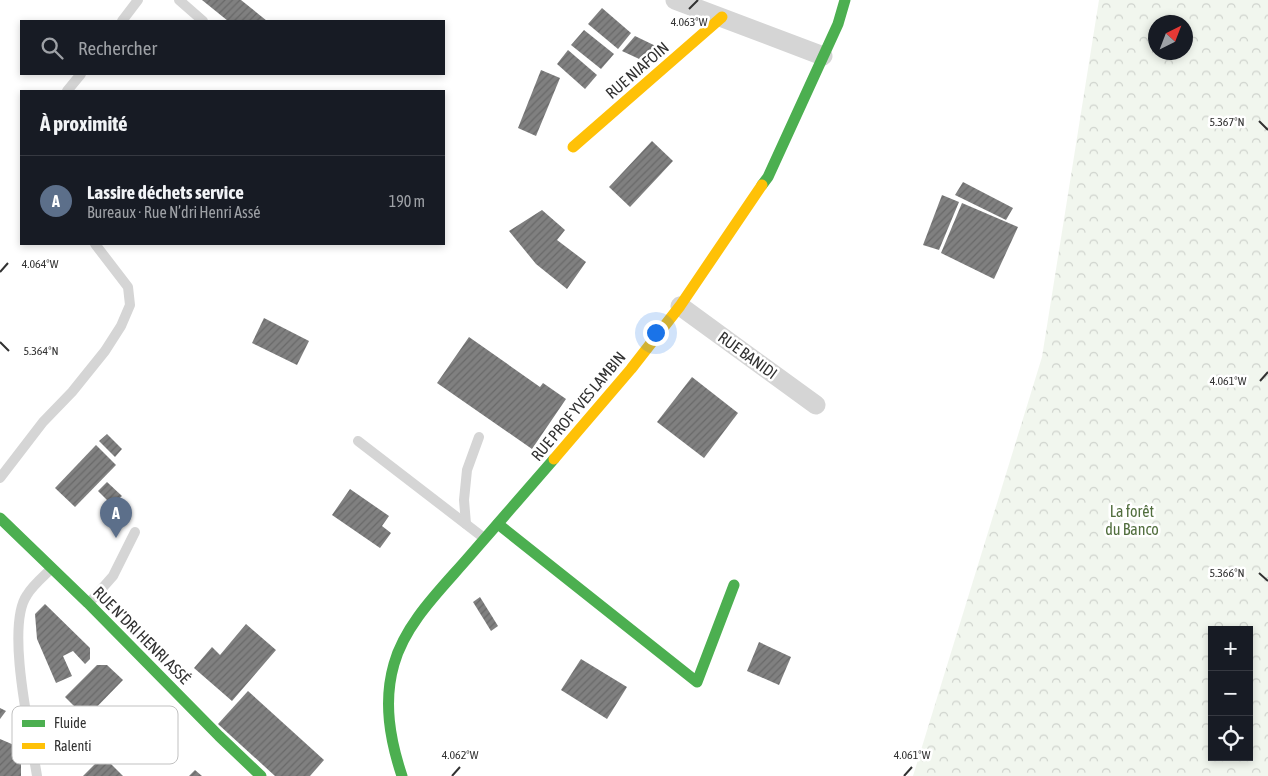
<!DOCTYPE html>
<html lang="fr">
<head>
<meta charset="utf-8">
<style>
  body { margin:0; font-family:"Asap Condensed",sans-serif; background:#20242c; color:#f1f3f6 }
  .controls { position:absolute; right:15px; bottom:15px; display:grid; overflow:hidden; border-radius:0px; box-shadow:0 2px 8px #0003 }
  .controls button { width:45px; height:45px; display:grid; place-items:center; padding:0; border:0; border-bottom:1px solid #363941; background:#171b24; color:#f1f3f6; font:25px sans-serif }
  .compass { position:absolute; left:1148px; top:15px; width:45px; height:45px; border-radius:50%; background:#171b24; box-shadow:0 2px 8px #0003; rotate:42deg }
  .you { position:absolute; left:655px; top:332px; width:18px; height:18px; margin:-12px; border:4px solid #fff; border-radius:50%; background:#1a73e8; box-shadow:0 0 0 8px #1a73e833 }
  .badge { display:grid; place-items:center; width:32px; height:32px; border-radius:50%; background:#7c3aed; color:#fff; font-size:16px; font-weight:700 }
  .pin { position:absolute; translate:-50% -41px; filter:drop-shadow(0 1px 2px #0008) }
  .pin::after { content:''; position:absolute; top:26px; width:18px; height:15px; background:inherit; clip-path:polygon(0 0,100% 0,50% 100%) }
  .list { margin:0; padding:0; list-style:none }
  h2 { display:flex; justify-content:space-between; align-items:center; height:65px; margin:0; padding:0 20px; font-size:21px }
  h2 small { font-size:16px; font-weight:400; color:#9ea1a6 }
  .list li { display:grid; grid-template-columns:32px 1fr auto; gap:15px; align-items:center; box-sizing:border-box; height:90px; padding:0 20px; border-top:1px solid #363941 }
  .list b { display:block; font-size:19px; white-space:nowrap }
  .list p { margin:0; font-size:16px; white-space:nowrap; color:#9ea1a6 }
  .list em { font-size:16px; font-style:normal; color:#9ea1a6 }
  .icon { flex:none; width:28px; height:28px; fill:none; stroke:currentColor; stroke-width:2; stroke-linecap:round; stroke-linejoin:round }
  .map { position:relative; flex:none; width:1268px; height:776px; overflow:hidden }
  .search { position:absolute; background:#171b24; box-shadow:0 2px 8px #0003; left:20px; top:20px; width:425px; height:55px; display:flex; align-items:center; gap:12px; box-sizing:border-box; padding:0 18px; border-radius:0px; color:#9ea1a6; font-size:19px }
  .panel { position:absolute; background:#171b24; box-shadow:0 2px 8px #0003; left:20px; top:90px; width:425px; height:155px; border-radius:0px }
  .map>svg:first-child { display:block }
</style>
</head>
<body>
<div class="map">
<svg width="1268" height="776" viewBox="0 0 1268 776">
  <defs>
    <pattern id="forest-crowns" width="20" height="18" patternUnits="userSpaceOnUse" patternTransform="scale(1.25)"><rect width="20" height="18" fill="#f1f6ee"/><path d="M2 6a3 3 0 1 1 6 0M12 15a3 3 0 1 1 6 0" fill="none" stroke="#cfd3cd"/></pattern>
    <pattern id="building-hatch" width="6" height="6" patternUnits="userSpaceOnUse" patternTransform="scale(1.25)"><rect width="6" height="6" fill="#808080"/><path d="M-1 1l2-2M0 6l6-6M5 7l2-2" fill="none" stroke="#696969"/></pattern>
  </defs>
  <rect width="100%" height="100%" fill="#fff"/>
  <path fill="url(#forest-crowns)" fill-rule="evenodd" d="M 1099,0 L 1268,0 L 1268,776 L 913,776 L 1042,357 ZM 1156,22 L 1186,22 L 1186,52 L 1156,52 ZM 1212,630 L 1249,630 L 1249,757 L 1212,757 Z"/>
  <g fill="url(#building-hatch)">
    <path d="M 202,0 L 241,0 L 267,21 L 228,21 Z"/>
    <path d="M 602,8 L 631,33 L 618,49 L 588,24 Z"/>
    <path d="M 584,30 L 614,54 L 601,69 L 571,45 Z"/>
    <path d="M 635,36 L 664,50 L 650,64 L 622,51 Z"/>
    <path d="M 568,50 L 597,75 L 585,89 L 557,64 Z"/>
    <path d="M 541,70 L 560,78 L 536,136 L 518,128 Z"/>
    <path d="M 652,141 L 673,161 L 630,207 L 609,187 Z"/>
    <path d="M 963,182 L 1013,208 L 1006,220 L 955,195 Z"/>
    <path d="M 942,195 L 959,202 L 939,250 L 923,245 Z"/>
    <path d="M 962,203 L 1018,227 L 994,279 L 941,253 Z"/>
    <path d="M 542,210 L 565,230 L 557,240 L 586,262 L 567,289 L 536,264 L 509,231 Z"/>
    <path d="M 264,318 L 309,341 L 297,365 L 252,343 Z"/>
    <path d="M 469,337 L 540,387 L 543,383 L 566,399 L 532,449 L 437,383 Z"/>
    <path d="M 692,377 L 738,413 L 704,458 L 657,422 Z"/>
    <path d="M 107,434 L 122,449 L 115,457 L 99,441 Z"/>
    <path d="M 96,445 L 116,465 L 75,507 L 55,488 Z"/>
    <path d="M 107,482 L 122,496 L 112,505 L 98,491 Z"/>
    <path d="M 350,489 L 389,516 L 382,526 L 391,533 L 380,548 L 332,515 Z"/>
    <path d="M 480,597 L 498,626 L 491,631 L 473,602 Z"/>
    <path d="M 45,604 L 90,648 L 90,659 L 85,664 L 73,651 L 63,656 L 72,676 L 56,683 L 37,639 L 35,614 Z"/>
    <path d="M 246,624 L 276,650 L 232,701 L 194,668 L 212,647 L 220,655 Z"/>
    <path d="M 759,642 L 791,657 L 779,685 L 747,671 Z"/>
    <path d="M 581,659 L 627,687 L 607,719 L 561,690 Z"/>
    <path d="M 97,665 L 107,665 L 123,680 L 86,718 L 65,697 Z"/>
    <path d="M 248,691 L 324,760 L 310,776 L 275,776 L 218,724 Z"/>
    <path d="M 0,708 L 6,711 L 0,719 Z"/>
    <path d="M 0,739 L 21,748 L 21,776 L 0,776 Z"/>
    <path d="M 103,756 L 123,776 L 83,776 Z"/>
    <path d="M 195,770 L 202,776 L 189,776 Z"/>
  </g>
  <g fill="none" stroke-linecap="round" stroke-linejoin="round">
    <g stroke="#d5d5d5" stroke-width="10">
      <path d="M 179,0 L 203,21"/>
      <path d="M 122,21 L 138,0"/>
      <path d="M 67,91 L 81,74"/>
      <path d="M 358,441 L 484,538"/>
      <path d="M 0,478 L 43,422 L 72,392 L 105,351 L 121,326 L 130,305 L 128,287 L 95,244"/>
      <path d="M 466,524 L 464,500 L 467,470 L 479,437"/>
      <path d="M 90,602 L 113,576 L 135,532"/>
      <path d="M 37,776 C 31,737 5,626 27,595 C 33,585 43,577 51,569"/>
    </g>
    <g stroke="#d5d5d5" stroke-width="19">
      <path d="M 675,0 L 823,56"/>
      <path d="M 680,306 L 816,405"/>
    </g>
    <g stroke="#4caf50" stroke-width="11">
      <path d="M 762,185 L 768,177 L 838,24 L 845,0"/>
      <path d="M 0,518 L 88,603 L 219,736 L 261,776"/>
      <path d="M 498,524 L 697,682 L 734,585"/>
      <path d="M 402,776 C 390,740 383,702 394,664 C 405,624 440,590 467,559 C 496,526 525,492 554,459"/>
    </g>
    <g stroke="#ffc107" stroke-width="11">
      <path d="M 573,147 L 722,17"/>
      <path d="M 554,459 L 631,369 L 680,306 L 762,185"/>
    </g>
  </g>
  <path fill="none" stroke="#313131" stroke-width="2" d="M 689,9 L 698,0M 1259,121 L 1268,130M 0,272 L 8,263M 0,342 L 9,351M 1260,381 L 1268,372M 1259,573 L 1268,581M 452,776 L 460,767M 904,776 L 912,767"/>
  <g text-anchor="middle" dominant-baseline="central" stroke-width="5" stroke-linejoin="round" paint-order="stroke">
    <g font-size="16" fill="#313131" stroke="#fff">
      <text transform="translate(637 70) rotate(-41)">RUE NIAFOIN</text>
      <text transform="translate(748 355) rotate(36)">RUE BANIDI</text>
      <text transform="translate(578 406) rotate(-50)">RUE PROF YVES LAMBIN</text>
      <text transform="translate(142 635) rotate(45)">RUE N’DRI HENRI ASSÉ</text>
    </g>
    <g font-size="16" fill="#516e3d" stroke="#fff">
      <text x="1132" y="511">La forêt<tspan x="1132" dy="18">du Banco</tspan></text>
    </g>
  </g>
  <rect x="12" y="706" width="166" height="58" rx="8" fill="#fff" stroke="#c1c1c1" stroke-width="1"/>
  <rect x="22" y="720" width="23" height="7" fill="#4caf50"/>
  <rect x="22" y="743" width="23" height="6" fill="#ffc107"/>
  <g font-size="14" fill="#313131">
    <text x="54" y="728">Fluide</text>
    <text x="54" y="751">Ralenti</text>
  </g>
  <g font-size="12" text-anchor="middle" fill="#313131" stroke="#fff" stroke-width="5" stroke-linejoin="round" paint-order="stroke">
    <text x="689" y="26">4.063°W</text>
    <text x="1227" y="126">5.367°N</text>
    <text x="40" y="268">4.064°W</text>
    <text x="41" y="355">5.364°N</text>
    <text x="1228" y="385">4.061°W</text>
    <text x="1227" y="577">5.366°N</text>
    <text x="460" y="759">4.062°W</text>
    <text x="912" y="759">4.061°W</text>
  </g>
</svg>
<div class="controls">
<button>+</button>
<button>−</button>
<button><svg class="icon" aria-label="locate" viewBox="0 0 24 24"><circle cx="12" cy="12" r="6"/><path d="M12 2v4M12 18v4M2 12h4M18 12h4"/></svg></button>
</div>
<svg class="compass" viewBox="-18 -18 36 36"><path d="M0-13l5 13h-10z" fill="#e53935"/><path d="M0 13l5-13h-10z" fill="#9ea1a6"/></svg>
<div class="you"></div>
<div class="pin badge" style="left:116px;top:538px;background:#5c6f8a">A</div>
<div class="search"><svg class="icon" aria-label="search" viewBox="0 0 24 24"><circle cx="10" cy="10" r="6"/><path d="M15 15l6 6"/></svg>Rechercher</div>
<section class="panel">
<h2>À proximité<small></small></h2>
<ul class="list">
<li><span class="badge" style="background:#5c6f8a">A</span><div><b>Lassire déchets service</b><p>Bureaux · Rue N’dri Henri Assé</p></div><em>190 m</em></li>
</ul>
</section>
</div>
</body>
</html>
